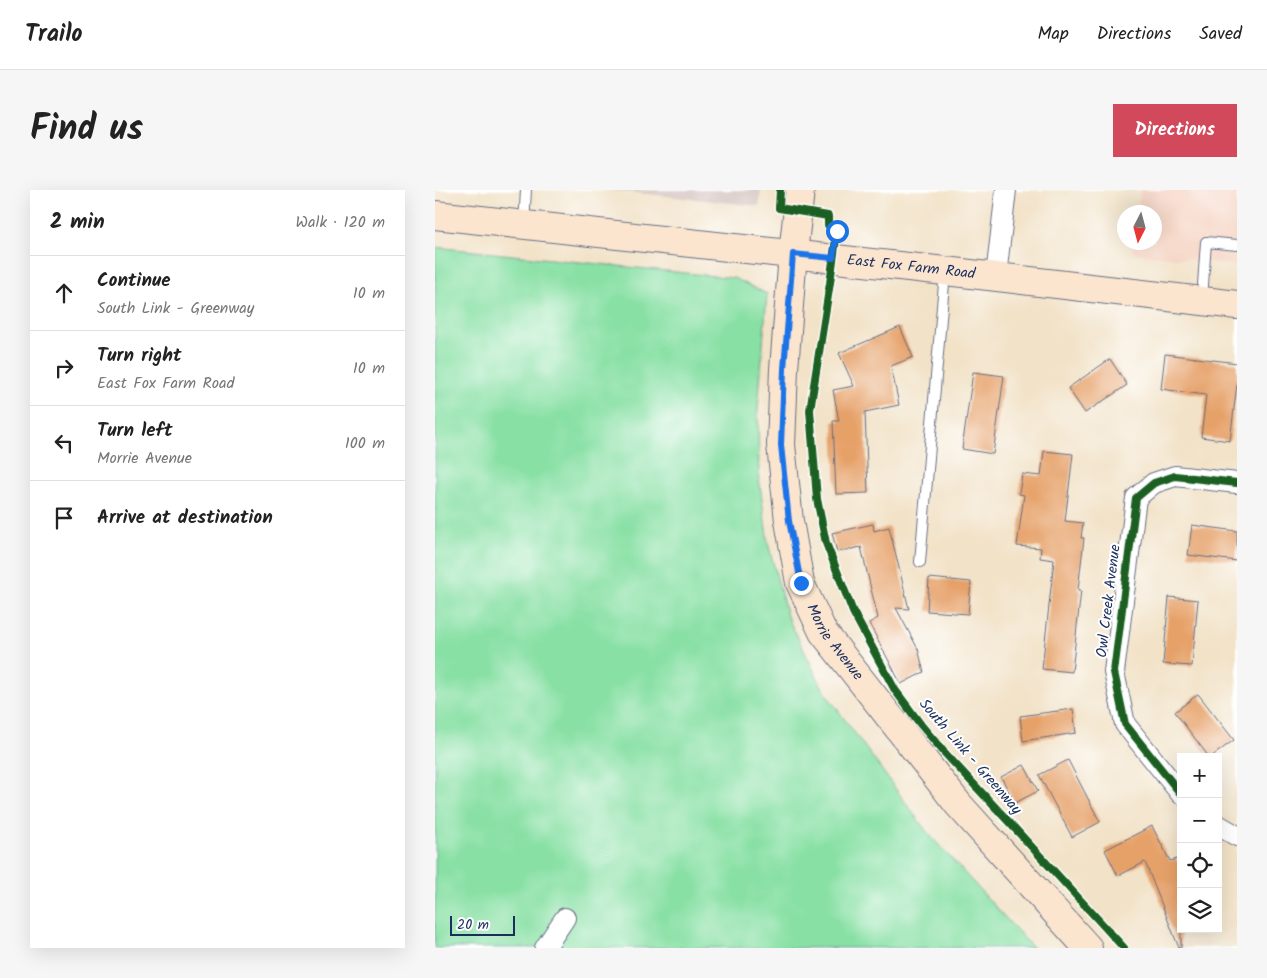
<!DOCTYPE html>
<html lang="en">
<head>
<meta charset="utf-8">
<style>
  body { margin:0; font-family:Kalam,sans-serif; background:#f6f6f6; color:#222 }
  .controls { position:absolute; right:15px; bottom:15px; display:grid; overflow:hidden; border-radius:0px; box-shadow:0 5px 20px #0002 }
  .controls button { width:45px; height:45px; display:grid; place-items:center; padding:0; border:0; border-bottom:1px solid #e0e0e0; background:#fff; color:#222; font:25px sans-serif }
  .compass { position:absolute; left:682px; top:15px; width:45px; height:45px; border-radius:50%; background:#fff; box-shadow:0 5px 20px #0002; rotate:186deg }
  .scale { position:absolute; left:15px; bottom:12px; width:65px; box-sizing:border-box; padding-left:5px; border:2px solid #1b2f5e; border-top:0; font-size:14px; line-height:18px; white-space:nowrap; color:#1b2f5e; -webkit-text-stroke:4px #fff; paint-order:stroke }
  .stop { position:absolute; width:15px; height:15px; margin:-11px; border:4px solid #1a73e8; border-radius:50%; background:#fff }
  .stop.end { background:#1a73e8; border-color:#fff; box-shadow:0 1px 5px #0008 }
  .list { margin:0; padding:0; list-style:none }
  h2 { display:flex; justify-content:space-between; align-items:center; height:65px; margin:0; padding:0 20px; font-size:21px }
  h2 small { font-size:16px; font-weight:400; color:#767676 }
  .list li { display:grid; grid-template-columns:32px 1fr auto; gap:15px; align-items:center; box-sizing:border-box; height:75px; padding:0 20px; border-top:1px solid #e0e0e0 }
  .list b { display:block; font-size:19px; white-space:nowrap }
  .list p { margin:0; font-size:16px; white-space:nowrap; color:#767676 }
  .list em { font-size:16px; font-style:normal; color:#767676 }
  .icon { flex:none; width:28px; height:28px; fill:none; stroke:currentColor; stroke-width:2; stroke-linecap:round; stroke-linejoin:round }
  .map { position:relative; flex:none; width:802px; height:758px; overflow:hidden; border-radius:0px }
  header { display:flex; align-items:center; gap:30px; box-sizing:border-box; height:70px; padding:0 25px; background:#fff; border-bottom:1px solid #e0e0e0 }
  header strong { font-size:24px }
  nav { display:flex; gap:28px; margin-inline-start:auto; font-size:18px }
  .intro { display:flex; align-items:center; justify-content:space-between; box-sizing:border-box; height:120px; padding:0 30px }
  h1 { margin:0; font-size:35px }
  .button { padding:12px 22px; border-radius:0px; background:#d1495b; color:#fff; font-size:18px; font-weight:700 }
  main { display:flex; gap:30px; padding:0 30px }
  aside { flex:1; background:#fff; border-radius:0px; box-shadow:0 5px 20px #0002 }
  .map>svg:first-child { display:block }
</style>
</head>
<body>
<header>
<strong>Trailo</strong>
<nav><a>Map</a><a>Directions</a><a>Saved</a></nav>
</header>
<div class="intro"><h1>Find us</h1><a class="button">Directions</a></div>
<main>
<aside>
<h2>2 min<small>Walk · 120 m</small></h2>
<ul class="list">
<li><svg class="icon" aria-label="ahead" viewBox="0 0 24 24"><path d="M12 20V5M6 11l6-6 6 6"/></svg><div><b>Continue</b><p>South Link - Greenway</p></div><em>10 m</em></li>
<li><svg class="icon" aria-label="right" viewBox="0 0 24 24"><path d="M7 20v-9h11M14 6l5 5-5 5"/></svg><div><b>Turn right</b><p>East Fox Farm Road</p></div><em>10 m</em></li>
<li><svg class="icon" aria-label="left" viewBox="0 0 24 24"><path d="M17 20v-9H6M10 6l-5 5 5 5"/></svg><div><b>Turn left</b><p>Morrie Avenue</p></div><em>100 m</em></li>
<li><svg class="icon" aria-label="arrive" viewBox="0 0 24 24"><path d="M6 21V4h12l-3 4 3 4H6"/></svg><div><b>Arrive at destination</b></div></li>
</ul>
</aside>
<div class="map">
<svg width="802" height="758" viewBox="0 0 802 758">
  <rect width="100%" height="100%" fill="#fff"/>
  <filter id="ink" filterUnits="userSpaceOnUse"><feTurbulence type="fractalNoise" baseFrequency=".02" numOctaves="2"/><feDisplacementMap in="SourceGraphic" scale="10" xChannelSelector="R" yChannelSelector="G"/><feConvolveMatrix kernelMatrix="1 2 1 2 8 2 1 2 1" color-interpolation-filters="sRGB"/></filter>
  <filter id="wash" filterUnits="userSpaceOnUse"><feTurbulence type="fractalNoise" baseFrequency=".0096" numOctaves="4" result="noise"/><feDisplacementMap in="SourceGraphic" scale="20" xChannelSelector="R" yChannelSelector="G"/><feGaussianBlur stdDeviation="1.12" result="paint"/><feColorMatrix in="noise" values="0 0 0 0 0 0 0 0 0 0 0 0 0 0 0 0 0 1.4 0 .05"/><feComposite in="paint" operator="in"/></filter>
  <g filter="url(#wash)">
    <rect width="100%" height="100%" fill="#f2e2c7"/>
    <path fill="#f5d3c1" d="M 705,0 L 802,0 L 802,75 L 698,63 L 699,53 L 720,52 L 720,22 L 703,22 Z"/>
    <path fill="#d1c0bc" d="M 174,0 L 326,0 L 324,16 Z"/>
    <path fill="#88e0a4" stroke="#528881" d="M 0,57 L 299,88 L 332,104 L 323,219 L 324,287 L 333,353 L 352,426 L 389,501 L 492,642 L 598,758 L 0,758 Z"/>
    <g id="blocks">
      <g fill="#e6a169">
        <path d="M 465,137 L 478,167 L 456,176 L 464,215 L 430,222 L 433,303 L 401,304 L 398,231 L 404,231 L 398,200 L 419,196 L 404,163 Z"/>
        <path d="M 730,164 L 802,173 L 802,194 L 795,251 L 766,247 L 771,205 L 726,199 Z"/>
        <path d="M 675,169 L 692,195 L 650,223 L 633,198 Z"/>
        <path d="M 538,182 L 569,186 L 558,264 L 527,259 Z"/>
        <path d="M 609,261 L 638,264 L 630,331 L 648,333 L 646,348 L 649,348 L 643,400 L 646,400 L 637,482 L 607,479 L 619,370 L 605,368 L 606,358 L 582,356 L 589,305 L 584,304 L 587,284 L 606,286 Z"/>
        <path d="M 438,334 L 439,341 L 454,337 L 474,419 L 461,418 L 483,459 L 489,482 L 466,494 L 434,433 L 443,428 L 426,357 L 402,362 L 397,343 Z"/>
        <path d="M 757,335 L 802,341 L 802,371 L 753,365 Z"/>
        <path d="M 494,388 L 536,392 L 533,424 L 492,421 Z"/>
        <path d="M 734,407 L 763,410 L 757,476 L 728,474 Z"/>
        <path d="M 763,504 L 799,550 L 776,567 L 774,567 L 740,522 Z"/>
        <path d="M 638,519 L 641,543 L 588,551 L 585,526 Z"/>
        <path d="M 633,570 L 665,632 L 637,647 L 604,585 Z"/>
        <path d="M 589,575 L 603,601 L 580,613 L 566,587 Z"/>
        <path d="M 717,636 L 735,671 L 742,669 L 746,679 L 746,758 L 744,758 L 710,672 L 683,686 L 670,660 Z"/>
      </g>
    </g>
  </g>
  <g filter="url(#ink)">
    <use href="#blocks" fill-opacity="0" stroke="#666e83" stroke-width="1"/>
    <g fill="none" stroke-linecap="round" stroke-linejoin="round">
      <g stroke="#666e83" stroke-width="12">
        <g id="service">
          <path d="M 89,34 L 91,0"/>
          <path d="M 767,109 L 771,52 L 802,55"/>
          <path d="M 485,372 L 510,82"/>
        </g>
      </g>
      <g stroke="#666e83" stroke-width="22">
        <g id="minor">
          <path d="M 561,86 L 571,0"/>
          <path d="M 746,604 L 690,534 L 679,482 L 701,308 L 719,293 L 740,286 L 802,293"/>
          <path d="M 783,635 L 802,646"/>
          <path d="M 110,758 L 130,728"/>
        </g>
      </g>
      <g stroke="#666e83" stroke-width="30">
        <g id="secondary">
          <path id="s1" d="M 365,0 L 358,64 L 349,179 L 346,255 L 354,331 L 365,393 L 388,442 L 523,614 L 653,758"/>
          <path id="s2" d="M 0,25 L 510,81 L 802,115"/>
        </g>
      </g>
      <use href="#service" stroke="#fff" stroke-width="10"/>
      <use href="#minor" stroke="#fff" stroke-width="20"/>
      <use href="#secondary" stroke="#fbe5cf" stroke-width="28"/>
      <g stroke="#fff" stroke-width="11">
        <g id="cycleway">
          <path d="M 345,0 L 344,18 L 393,26 L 393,35 L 402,41 L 395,93 L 375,220 L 382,309 L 391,353 L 418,422 L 460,500 L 486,535 L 508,561 L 573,631 L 689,758"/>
          <path d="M 746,604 L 690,534 L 679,482 L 701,308 L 719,293 L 740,286 L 802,293"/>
        </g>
      </g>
      <use href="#cycleway" stroke="#1b5e20" stroke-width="8"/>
    </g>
  </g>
  <g fill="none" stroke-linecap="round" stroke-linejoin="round" filter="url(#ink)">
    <path stroke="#1a73e8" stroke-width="6" d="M 366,393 L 354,331 L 346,255 L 349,179 L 358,64 L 398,68 L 402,41"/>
  </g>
  <g text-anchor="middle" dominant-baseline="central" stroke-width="4" stroke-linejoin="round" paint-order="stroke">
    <g font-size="15" fill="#1b2f5e" stroke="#fff">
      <text stroke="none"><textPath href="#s2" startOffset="479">East Fox Farm Road</textPath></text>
      <text transform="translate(674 411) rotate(-83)">Owl Creek Avenue</text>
      <text stroke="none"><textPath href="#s1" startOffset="464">Morrie Avenue</textPath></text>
      <text transform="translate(535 567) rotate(49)">South Link - Greenway</text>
    </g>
  </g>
</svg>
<div class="controls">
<button>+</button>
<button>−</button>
<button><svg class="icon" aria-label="locate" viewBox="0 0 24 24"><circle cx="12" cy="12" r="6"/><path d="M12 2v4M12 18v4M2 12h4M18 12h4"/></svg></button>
<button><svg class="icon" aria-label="layers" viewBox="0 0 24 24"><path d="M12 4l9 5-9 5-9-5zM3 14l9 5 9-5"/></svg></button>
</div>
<svg class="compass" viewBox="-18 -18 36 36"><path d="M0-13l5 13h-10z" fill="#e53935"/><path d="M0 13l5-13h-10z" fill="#767676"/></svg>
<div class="scale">20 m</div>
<div class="stop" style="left:402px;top:41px"></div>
<div class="stop end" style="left:366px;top:393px"></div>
</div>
</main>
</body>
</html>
